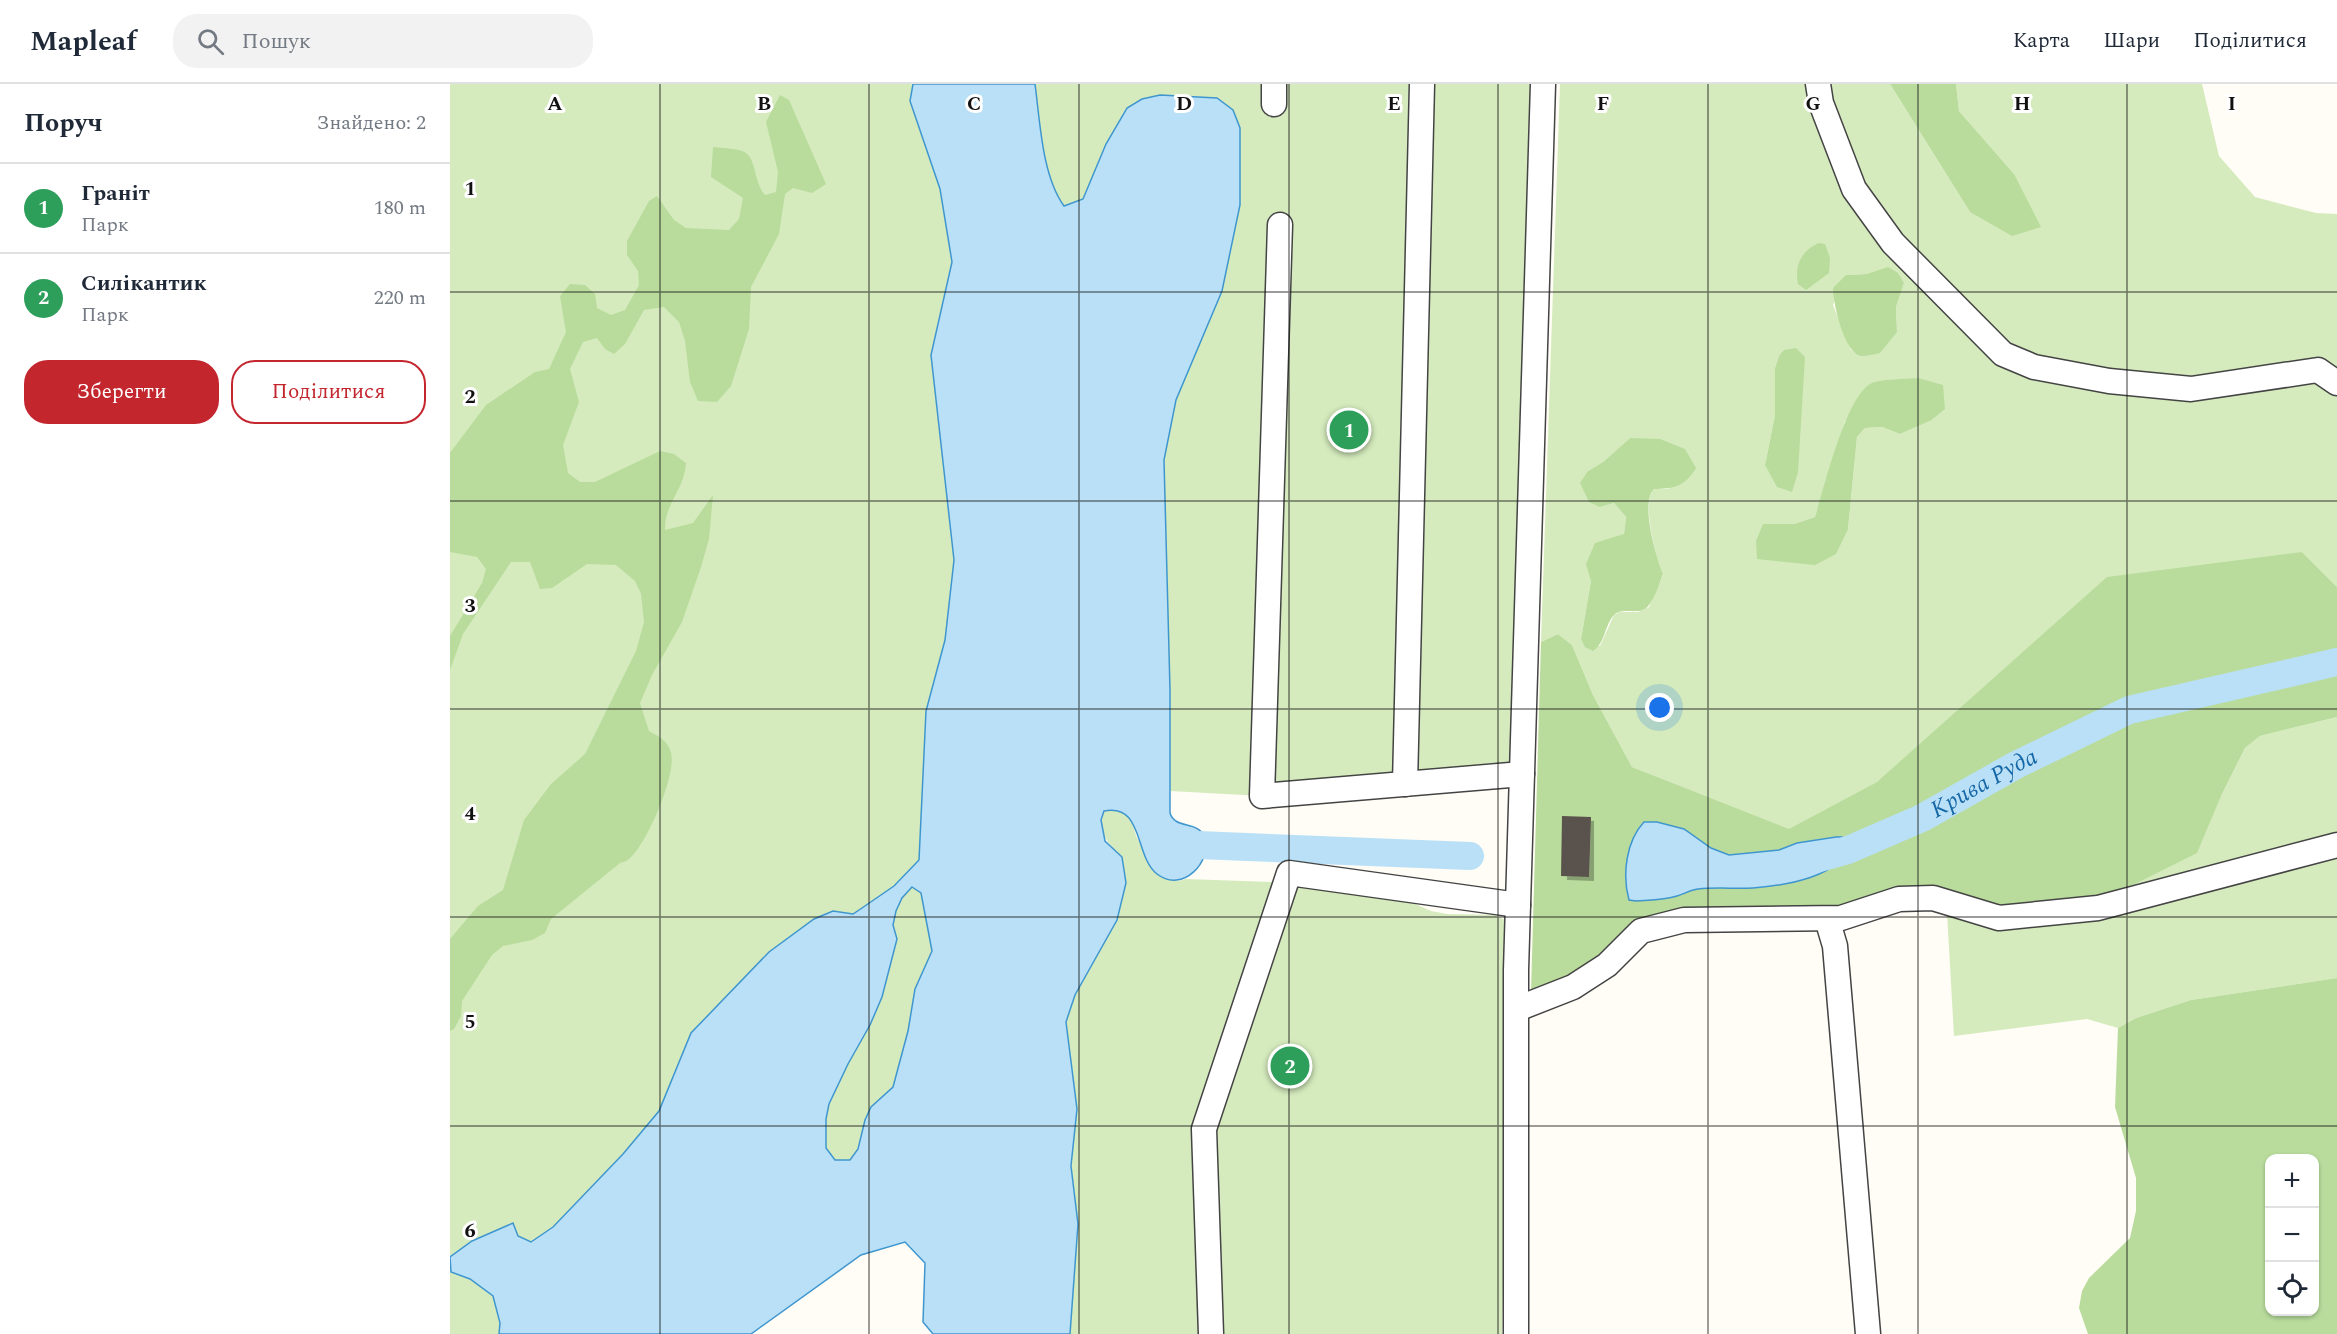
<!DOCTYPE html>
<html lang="uk">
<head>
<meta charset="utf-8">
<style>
  body { margin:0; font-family:Spectral,serif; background:#f2f2f3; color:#1f2937 }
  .controls { position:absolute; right:18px; bottom:18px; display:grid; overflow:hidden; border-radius:12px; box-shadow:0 2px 4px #0004 }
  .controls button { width:54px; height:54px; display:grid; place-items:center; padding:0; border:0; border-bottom:2px solid #e0e1e3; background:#fff; color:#1f2937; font:30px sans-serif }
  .you { position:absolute; left:1210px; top:624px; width:21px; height:21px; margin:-15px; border:4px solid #fff; border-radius:50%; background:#1a73e8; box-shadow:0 0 0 9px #1a73e833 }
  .badge { display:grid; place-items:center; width:39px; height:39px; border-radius:50%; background:#c4262e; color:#fff; font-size:20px; font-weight:700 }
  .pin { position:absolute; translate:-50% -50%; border:3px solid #fff; box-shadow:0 2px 6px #0006 }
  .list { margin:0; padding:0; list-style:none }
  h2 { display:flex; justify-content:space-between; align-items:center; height:78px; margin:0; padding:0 24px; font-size:26px }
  h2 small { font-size:20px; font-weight:400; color:#747a83 }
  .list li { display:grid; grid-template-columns:39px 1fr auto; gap:18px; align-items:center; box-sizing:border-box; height:90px; padding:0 24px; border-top:2px solid #e0e1e3 }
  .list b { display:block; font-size:22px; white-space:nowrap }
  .list p { margin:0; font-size:20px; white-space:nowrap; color:#747a83 }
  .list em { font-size:20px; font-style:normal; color:#747a83 }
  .actions { display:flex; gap:12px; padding:18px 24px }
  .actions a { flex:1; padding:14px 0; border:2px solid #c4262e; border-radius:24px; text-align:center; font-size:21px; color:#c4262e }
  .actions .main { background:#c4262e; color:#fff }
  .icon { flex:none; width:33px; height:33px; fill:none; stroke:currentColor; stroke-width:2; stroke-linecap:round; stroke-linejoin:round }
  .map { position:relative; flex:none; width:1887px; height:1250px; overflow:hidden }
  header { display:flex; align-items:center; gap:36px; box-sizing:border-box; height:84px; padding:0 30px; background:#fff; border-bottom:2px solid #e0e1e3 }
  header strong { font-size:28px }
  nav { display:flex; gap:33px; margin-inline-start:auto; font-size:21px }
  .search { width:420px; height:54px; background:#f2f2f3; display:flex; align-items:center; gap:15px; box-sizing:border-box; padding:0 21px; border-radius:24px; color:#747a83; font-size:22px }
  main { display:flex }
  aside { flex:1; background:#fff }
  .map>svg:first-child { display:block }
</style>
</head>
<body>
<header>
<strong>Mapleaf</strong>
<div class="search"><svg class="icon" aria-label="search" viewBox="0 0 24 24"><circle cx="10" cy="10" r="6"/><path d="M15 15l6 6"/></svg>Пошук</div>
<nav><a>Карта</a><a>Шари</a><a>Поділитися</a></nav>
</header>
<main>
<aside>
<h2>Поруч<small>Знайдено: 2</small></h2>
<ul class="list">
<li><span class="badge" style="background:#2e9e5b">1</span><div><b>Граніт</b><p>Парк</p></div><em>180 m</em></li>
<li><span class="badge" style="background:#2e9e5b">2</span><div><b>Силікантик</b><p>Парк</p></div><em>220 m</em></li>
</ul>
<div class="actions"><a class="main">Зберегти</a><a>Поділитися</a></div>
</aside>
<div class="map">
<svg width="1887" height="1250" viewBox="0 0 1887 1250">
  <defs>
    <filter id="shadow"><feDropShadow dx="6" dy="4" stdDeviation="0" flood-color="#0004"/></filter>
  </defs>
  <rect width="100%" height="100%" fill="#fffdf5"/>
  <g fill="#d5ebbd" fill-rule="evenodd">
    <path d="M 0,0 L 556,0 L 592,929 L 180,1250 L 0,1250 Z"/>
    <path d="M 585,0 L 1088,0 L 1066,694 L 832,713 L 720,707 L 720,606 L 714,376 L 726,316 L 772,207 L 676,24 L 656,60 L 633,115 L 614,122 C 591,89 591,40 585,0 Z"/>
    <path d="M 1110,0 L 1440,0 L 1520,128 L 1564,90 L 1509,27 L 1506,0 L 1752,0 L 1769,72 L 1805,113 L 1866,129 L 1887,130 L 1887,503 L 1852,468 L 1339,746 L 1182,683 L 1143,611 L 1122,561 L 1108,550 L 1091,558 ZM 1417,190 L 1454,199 L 1446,223 L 1447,248 L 1411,272 L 1401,266 L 1383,221 L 1396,191 ZM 1329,272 L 1355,273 L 1315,381 L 1325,331 L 1325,284 ZM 1395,337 L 1480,337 L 1450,350 L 1432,343 L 1415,344 L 1407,353 L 1398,445 L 1313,440 L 1344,440 L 1365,433 ZM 1180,354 L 1219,405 L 1204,405 C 1191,419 1206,473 1213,491 L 1199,523 L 1188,528 L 1170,528 L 1164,531 L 1150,562 L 1131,555 L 1141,497 L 1174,450 L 1176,433 L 1164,419 L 1150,423 L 1138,387 L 1153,378 Z"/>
    <path d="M 1887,633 L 1887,894 L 1741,916 L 1686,934 L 1668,944 L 1637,935 L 1504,952 L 1496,811 L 1771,712 L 1795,664 L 1810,652 Z"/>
    <path d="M 665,725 C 691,736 679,745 691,760 C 701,774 716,785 728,797 L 736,795 L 884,800 L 933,811 L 963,819 L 981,827 L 997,830 L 1045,831 L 1061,839 L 1052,1250 L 620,1250 L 628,1140 L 621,1082 L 627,1025 L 616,938 L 672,773 C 657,758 647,749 654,727 Z"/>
  </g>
  <g fill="#b9dc9c" fill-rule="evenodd">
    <path d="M 1440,0 L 1506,0 L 1509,27 L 1564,90 L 1591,143 L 1562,152 L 1520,128 Z"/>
    <path d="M 330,11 L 339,16 L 376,100 L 362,109 L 343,104 L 335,110 L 329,150 L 301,203 L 299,245 L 281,302 L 267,318 L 248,317 L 240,298 L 235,257 L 229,238 L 214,223 L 194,226 L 175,260 L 164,270 L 155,265 L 147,254 L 133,258 L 120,285 L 129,318 L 113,361 L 118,389 L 130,398 L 145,398 L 210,367 L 224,370 L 236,379 C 234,407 214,420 215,446 L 243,439 L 263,411 L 259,455 L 251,483 L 232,538 L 202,591 L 190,619 L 199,647 C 210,653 218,657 221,669 C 227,690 196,762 179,775 C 177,777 173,778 170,779 L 101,835 L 95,849 L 82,856 L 53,862 L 42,871 L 12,917 L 11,932 L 4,945 L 0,947 L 0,855 L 28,822 L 53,806 L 74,736 L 101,700 L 135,670 L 186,567 L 194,538 L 191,510 L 185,497 L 166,481 L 137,480 L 102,504 L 90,505 L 80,478 L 61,478 L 13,550 L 0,586 L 0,552 L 32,499 L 36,485 L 27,473 L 0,468 L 0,369 L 36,321 L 85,288 L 99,285 L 116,248 L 110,212 L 120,200 L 135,201 L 145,210 L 147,224 L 161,231 L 175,226 L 189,201 L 188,187 L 177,171 L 177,157 L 199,117 L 207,112 L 224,136 L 236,144 L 279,146 L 289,135 L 293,114 L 261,93 L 263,63 C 272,64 283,64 292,67 C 307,71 303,98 315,111 L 326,108 L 328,88 L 316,38 Z"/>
    <path d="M 1369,159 L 1375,160 L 1380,174 L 1379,189 L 1356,206 L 1348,200 C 1344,181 1352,166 1369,159 Z"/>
    <path d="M 1438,183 L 1448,189 L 1454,199 L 1446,223 L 1447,248 L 1430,269 C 1425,270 1417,272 1411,272 C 1394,269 1383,219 1383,204 L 1396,191 L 1417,190 Z"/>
    <path d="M 1346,264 L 1355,273 L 1348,388 L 1342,408 L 1327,403 L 1315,381 L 1325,331 L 1325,284 L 1329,272 L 1334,266 Z"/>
    <path d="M 1468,294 L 1493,301 L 1495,325 L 1480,337 L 1450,350 L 1432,343 L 1415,344 L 1407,353 L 1398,445 L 1386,470 L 1365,481 L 1307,475 L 1306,457 L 1313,440 L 1344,440 L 1365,433 C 1374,405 1396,310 1422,299 C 1432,295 1456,295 1468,294 Z"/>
    <path d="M 1180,354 L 1210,355 L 1235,365 L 1246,384 C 1235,402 1225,405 1204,405 C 1190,419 1206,473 1213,490 C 1209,500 1206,512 1199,521 C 1191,533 1173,522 1164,531 C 1154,542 1156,558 1143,567 L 1135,563 L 1131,555 L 1141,497 L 1136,480 L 1145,459 L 1174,450 L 1176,433 L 1164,419 L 1150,423 L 1139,418 L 1130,399 L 1138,387 L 1153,378 Z"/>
    <path d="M 1852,468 L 1887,503 L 1887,633 L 1810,652 L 1795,664 L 1771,712 L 1747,769 L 1665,810 L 1565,830 L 1476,804 L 1403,832 L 1230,839 L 1128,896 L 1081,908 L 1091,558 L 1108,550 L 1122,561 L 1143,611 L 1182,683 L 1339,745 L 1427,698 L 1657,493 Z"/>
    <path d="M 1887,894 L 1887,1250 L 1638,1250 L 1629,1224 L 1632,1207 L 1639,1194 L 1680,1154 L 1686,1127 L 1686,1094 L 1665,1023 L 1668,944 L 1686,934 L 1741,916 ZM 1820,1074 L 1864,1074 L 1864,1228 L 1820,1228 Z"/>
  </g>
  <g fill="#b9e0f7" stroke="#3f96cf" stroke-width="1.5" fill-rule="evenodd">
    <path d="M 463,0 L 585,0 C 590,37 592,92 614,122 L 633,115 L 656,60 L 677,24 L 692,15 L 710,11 L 767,14 L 783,26 L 790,44 L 790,121 L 772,207 L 726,316 L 714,376 L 720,606 L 720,729 C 725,746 749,736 755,754 C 762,777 733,810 707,790 C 684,772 694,719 654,727 L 651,736 L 655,757 L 672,773 L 676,799 L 667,836 L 625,911 L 616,938 L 627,1025 L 621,1082 L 628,1140 L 620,1250 L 483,1250 L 473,1238 L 475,1179 L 455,1158 L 411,1171 L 301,1250 L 49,1250 L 50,1239 L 43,1212 L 20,1195 L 1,1188 L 0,1173 L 22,1157 L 63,1139 L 68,1152 L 81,1158 L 103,1143 L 173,1070 L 209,1027 L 241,949 L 319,868 L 364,835 L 383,827 L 403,830 L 412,824 L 444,802 L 469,776 L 476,627 L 495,556 L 504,476 L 481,271 L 502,178 L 490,105 L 460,17 ZM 462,803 L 471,809 L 482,867 L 465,905 L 458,947 L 443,1003 L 421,1023 L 415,1036 L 408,1065 L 400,1076 L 385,1076 L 376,1064 L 376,1035 L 379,1020 L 398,980 L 420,941 L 432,913 L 447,855 L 443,841 L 446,827 L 452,814 Z"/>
    <path d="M 1194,738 L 1207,738 L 1234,745 L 1261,764 L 1279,771 L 1329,766 L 1347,759 L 1386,753 L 1392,753 L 1397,757 C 1399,793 1330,802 1303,804 C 1285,805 1267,803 1248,805 C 1240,806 1234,810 1227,812 C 1214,816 1199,816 1186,817 L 1179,816 C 1172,791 1176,757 1194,738 Z"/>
  </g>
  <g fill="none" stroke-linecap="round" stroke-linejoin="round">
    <g stroke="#b9e0f7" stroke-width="28">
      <path d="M 748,761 L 1020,772"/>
      <path id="s1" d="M 1362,776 L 1398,766 L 1472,734 L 1566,681 L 1679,626 L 1887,578"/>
    </g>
  </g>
  <path fill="#5a524d" filter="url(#shadow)" d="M 1112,732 L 1141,733 L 1139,793 L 1111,792 Z"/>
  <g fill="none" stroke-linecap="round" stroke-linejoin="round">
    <g stroke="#444" stroke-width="27">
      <g id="minor">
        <path d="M 824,0 L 824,20"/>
        <path d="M 1368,0 L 1371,19 L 1404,105 L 1443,159 L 1553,270 L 1584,283 L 1659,297 L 1741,305 L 1868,286 L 1887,299"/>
        <path d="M 830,141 L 812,712 L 1072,690"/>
        <path d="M 955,700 L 972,0"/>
        <path d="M 1377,835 L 1385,862 L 1418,1250"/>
        <path d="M 1067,925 L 1123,903 L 1157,881 L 1191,847 L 1234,836 L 1391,834 L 1449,815 L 1483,814 L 1549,834 L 1648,824 L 1887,761"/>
        <path d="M 761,1250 L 754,1045 L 839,789 L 1068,821"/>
        <path d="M 1066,1250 L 1066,886 L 1093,0"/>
      </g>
    </g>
    <use href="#minor" stroke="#fff" stroke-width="24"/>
  </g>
  <path fill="none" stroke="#111" stroke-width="1.5" stroke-opacity="0.55" d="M 210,0 L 210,1250M 419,0 L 419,1250M 629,0 L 629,1250M 839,0 L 839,1250M 1048,0 L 1048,1250M 1258,0 L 1258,1250M 1468,0 L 1468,1250M 1677,0 L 1677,1250M 0,208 L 1887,208M 0,417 L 1887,417M 0,625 L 1887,625M 0,833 L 1887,833M 0,1042 L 1887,1042"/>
  <g text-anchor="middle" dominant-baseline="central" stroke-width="6" stroke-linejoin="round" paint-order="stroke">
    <g font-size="24" font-style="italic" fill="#1768a6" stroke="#fff">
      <text stroke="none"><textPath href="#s1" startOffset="189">Крива Руда</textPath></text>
    </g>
  </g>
  <g font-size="20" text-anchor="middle" font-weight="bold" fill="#111" stroke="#fff" stroke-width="6" stroke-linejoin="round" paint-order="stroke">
    <text x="105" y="26">A</text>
    <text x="314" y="26">B</text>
    <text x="524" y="26">C</text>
    <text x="734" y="26">D</text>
    <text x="944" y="26">E</text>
    <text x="1153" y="26">F</text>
    <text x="1363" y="26">G</text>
    <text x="1572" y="26">H</text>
    <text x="1782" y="26">I</text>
    <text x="20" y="111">1</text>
    <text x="20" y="319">2</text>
    <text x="20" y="528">3</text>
    <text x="20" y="736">4</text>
    <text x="20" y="944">5</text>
    <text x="20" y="1153">6</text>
  </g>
</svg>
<div class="controls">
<button>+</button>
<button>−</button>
<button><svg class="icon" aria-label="locate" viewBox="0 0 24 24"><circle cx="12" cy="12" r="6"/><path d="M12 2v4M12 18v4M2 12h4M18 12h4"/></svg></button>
</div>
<div class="you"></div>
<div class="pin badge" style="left:899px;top:346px;background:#2e9e5b">1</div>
<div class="pin badge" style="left:840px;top:982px;background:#2e9e5b">2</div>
</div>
</main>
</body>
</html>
